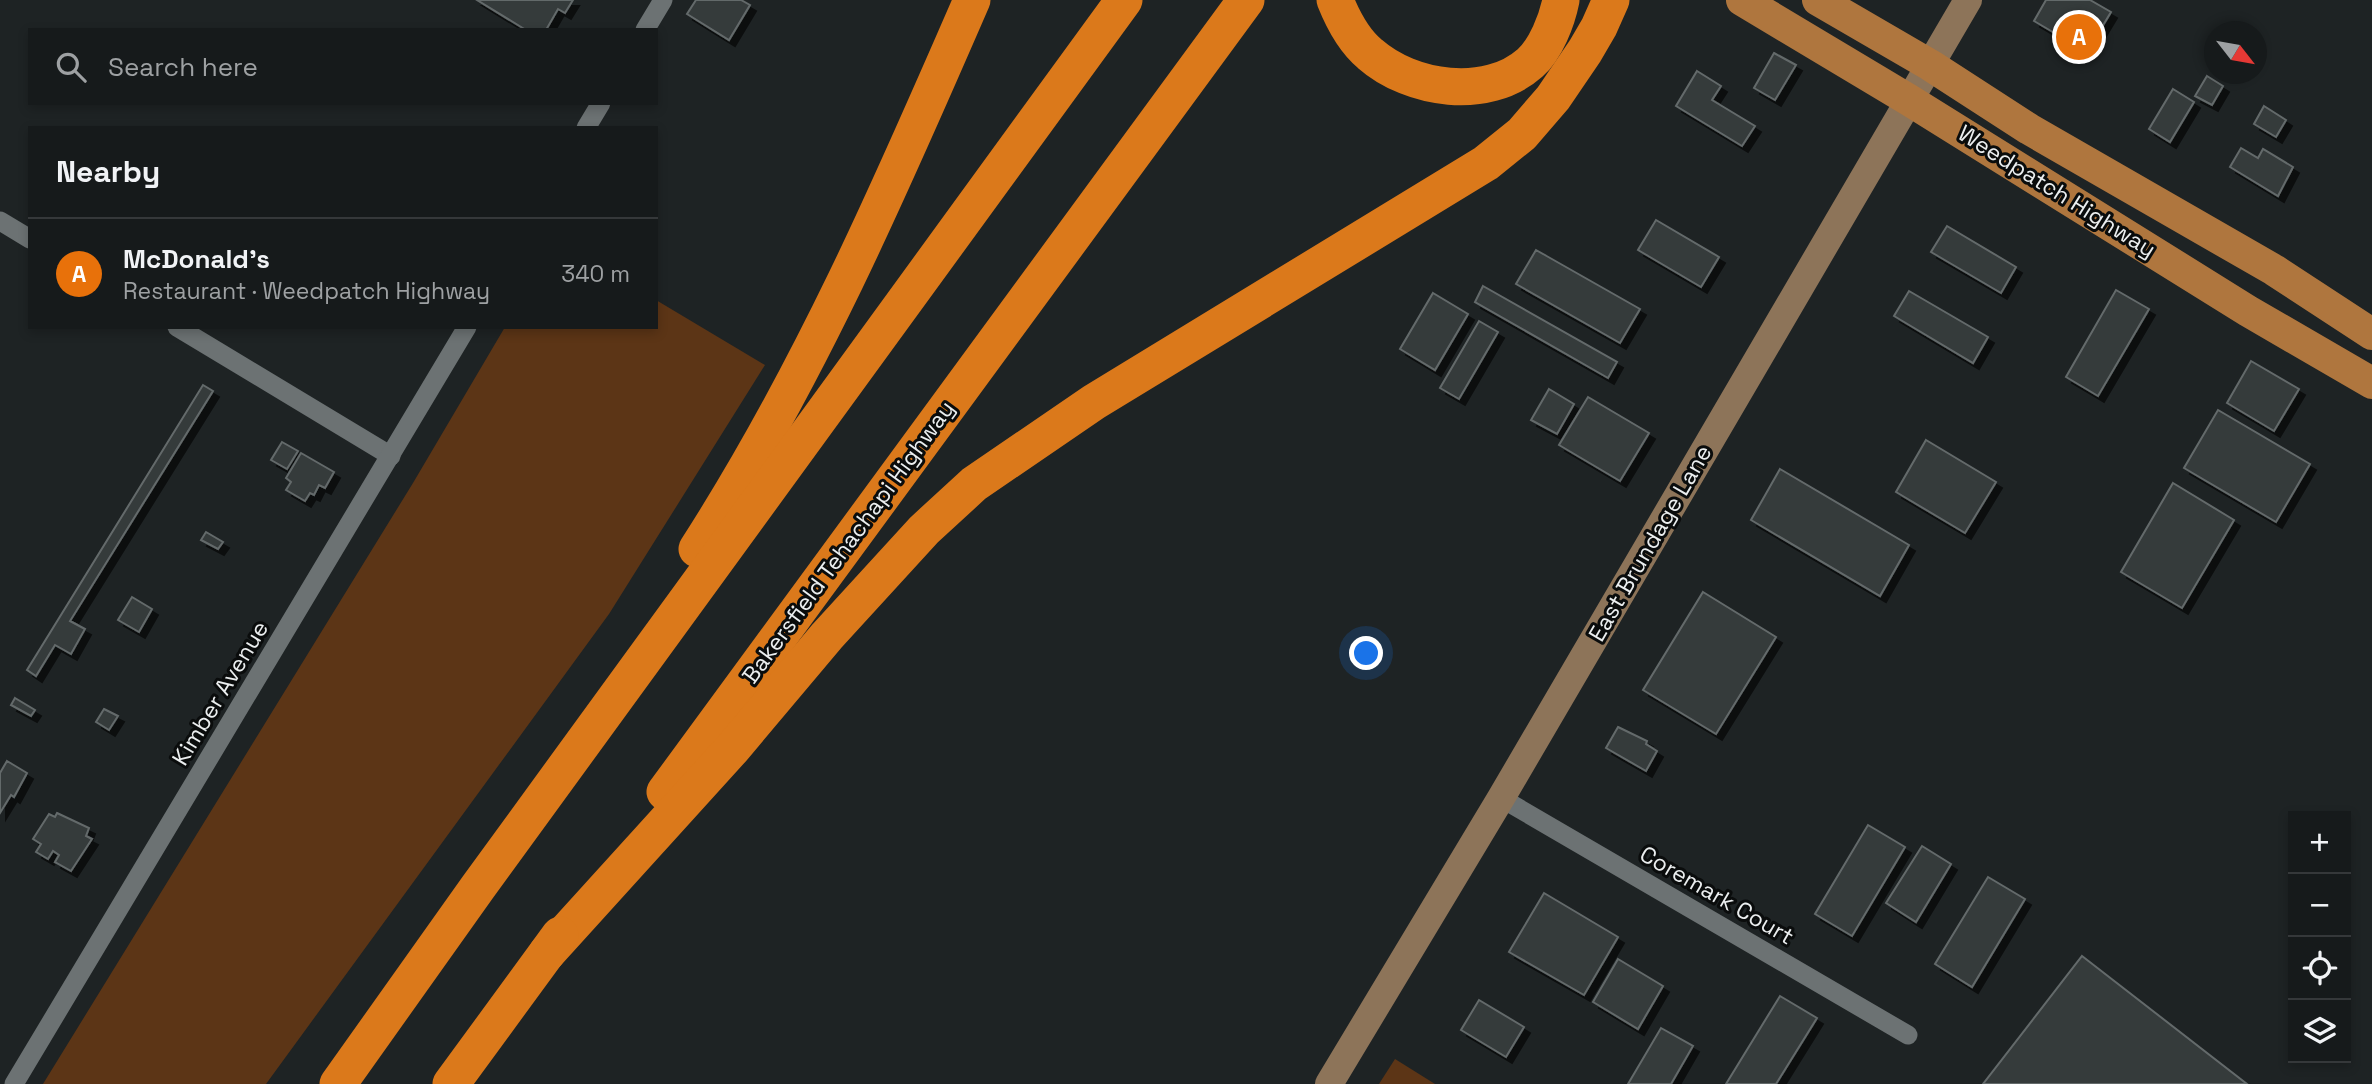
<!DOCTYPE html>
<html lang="en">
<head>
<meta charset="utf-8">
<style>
  body { margin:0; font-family:"Space Grotesk",sans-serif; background:#232728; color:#f1f3f6 }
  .controls { position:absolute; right:21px; bottom:21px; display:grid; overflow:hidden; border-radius:0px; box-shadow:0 4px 10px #0003 }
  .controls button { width:63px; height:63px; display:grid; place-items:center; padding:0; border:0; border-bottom:2px solid #35383a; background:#161a1b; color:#f1f3f6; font:35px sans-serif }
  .compass { position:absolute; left:2204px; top:21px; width:63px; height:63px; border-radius:50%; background:#161a1b; box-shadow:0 4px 10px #0003; rotate:121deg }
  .you { position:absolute; left:1367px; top:654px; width:24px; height:24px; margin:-18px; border:5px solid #fff; border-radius:50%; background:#1a73e8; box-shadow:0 0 0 10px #1a73e833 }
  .badge { display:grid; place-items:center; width:46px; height:46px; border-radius:50%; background:#db2777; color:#fff; font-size:23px; font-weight:700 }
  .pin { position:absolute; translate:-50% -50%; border:4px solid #fff; box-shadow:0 2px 7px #0006 }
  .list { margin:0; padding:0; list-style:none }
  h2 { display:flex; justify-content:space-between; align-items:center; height:91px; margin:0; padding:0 28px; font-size:30px }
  h2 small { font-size:23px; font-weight:400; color:#9ea1a3 }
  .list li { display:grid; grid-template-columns:46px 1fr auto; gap:21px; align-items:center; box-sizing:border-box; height:112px; padding:0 28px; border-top:2px solid #35383a }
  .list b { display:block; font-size:26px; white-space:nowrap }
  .list p { margin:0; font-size:23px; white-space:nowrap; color:#9ea1a3 }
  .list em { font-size:23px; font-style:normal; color:#9ea1a3 }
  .icon { flex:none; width:38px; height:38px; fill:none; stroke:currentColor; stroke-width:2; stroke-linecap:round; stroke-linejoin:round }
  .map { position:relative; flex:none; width:2372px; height:1084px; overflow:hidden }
  .search { position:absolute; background:#161a1b; box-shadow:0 4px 10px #0003; left:28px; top:28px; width:630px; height:77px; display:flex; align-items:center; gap:18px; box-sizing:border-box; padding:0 24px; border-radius:0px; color:#9ea1a3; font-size:26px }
  .panel { position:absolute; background:#161a1b; box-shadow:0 4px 10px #0003; left:28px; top:126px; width:630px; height:203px; border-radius:0px }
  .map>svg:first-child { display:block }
</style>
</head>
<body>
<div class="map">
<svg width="2372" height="1084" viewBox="0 0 2372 1084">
  <defs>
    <filter id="shadow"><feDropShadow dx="6" dy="6" stdDeviation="0" flood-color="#0009"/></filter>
  </defs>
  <rect width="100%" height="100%" fill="#1e2324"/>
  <g fill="#5c3516">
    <path d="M 656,300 L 765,365 L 609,614 L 266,1084 L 43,1084 L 413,483 L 505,327 L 656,327 Z"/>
    <path d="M 1395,1059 L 1435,1084 L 1379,1084 Z"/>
  </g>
  <g fill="#353a3b" stroke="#646a6b" stroke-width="2" filter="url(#shadow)">
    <path d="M 477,0 L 573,0 L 565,13 L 558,9 L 546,30 L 526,30 Z"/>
    <path d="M 696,0 L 741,0 L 750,5 L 729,40 L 687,14 Z"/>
    <path d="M 2046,0 L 2090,0 L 2111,12 L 2087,52 L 2034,21 Z"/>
    <path d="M 1774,53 L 1796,65 L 1775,100 L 1754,88 Z"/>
    <path d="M 1697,71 L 1721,86 L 1712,100 L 1755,126 L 1742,146 L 1676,106 Z"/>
    <path d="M 2207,76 L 2223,86 L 2212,105 L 2195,96 Z"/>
    <path d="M 2173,89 L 2194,102 L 2170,142 L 2149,129 Z"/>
    <path d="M 2264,106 L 2286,120 L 2276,137 L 2254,124 Z"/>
    <path d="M 2241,148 L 2258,158 L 2263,149 L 2293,167 L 2278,196 L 2230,167 Z"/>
    <path d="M 1656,220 L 1719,257 L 1701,287 L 1638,250 Z"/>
    <path d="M 1947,226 L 2016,267 L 2001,293 L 1931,252 Z"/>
    <path d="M 1536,250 L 1640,309 L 1620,343 L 1516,284 Z"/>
    <path d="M 1483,286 L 1617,362 L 1608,378 L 1475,302 Z"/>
    <path d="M 2116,290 L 2149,309 L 2098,396 L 2066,377 Z"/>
    <path d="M 1909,291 L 1988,337 L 1973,363 L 1894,316 Z"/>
    <path d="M 1433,293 L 1468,314 L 1435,370 L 1400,349 Z"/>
    <path d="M 1479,321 L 1498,332 L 1459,399 L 1440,388 Z"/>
    <path d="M 2251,361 L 2299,389 L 2274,431 L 2227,403 Z"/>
    <path d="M 203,385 L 213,391 L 70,621 L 85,629 L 71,654 L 55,645 L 36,676 L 27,670 Z"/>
    <path d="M 1549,389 L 1574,404 L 1557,434 L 1531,420 Z"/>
    <path d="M 1588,397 L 1649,433 L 1620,481 L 1559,445 Z"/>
    <path d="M 2218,410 L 2310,464 L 2276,522 L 2184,468 Z"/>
    <path d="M 1926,440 L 1996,482 L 1965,533 L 1896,492 Z"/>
    <path d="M 282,442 L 298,451 L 287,469 L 271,460 Z"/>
    <path d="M 301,453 L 334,472 L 325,488 L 319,485 L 314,495 L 310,493 L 305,501 L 286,490 L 291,482 L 286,478 Z"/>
    <path d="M 1780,469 L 1909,545 L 1880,596 L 1751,520 Z"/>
    <path d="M 2173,483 L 2234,520 L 2182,608 L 2121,572 Z"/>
    <path d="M 206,532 L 223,542 L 218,549 L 201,540 Z"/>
    <path d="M 1703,592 L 1776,637 L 1716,734 L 1643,690 Z"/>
    <path d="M 132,597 L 152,609 L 139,632 L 118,620 Z"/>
    <path d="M 15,698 L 35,710 L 31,716 L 11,705 Z"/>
    <path d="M 104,709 L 118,716 L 109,730 L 96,722 Z"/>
    <path d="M 1618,727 L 1647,741 L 1646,744 L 1657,751 L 1646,771 L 1606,748 Z"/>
    <path d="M 7,761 L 27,773 L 14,797 L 11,795 L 0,813 L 0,773 Z"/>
    <path d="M 57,813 L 89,828 L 86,836 L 92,839 L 71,871 L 55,862 L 59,855 L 53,851 L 48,859 L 36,852 L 41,844 L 33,839 L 49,814 L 55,817 Z"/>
    <path d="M 1868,825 L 1905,847 L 1852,936 L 1815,914 Z"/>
    <path d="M 1922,846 L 1951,864 L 1916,922 L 1886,903 Z"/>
    <path d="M 1988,877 L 2025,899 L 1972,987 L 1935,964 Z"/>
    <path d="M 1544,893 L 1618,937 L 1584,995 L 1509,952 Z"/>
    <path d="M 2082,956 L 2247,1084 L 1983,1084 Z"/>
    <path d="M 1618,959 L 1663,986 L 1638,1029 L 1593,1002 Z"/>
    <path d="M 1780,996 L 1817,1018 L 1776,1084 L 1726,1084 Z"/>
    <path d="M 1479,1000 L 1524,1027 L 1506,1057 L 1461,1030 Z"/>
    <path d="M 1661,1028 L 1693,1046 L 1671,1084 L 1628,1084 Z"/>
  </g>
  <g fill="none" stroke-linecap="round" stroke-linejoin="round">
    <g stroke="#6c7273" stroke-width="19">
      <path d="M 645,30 L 663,0"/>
      <path d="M 586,128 L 601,103"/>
      <path d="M 0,221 L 30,239"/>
      <path d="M 177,327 L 391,456"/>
      <path d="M 1501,798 L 1908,1035"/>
      <path d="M 14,1084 L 467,327"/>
    </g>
    <path stroke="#8d7459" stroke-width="28" d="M 1329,1084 L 1501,798 L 1968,0"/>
    <g stroke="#af763e" stroke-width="32">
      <path d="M 1742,0 L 1909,100 L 2248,311 L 2372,383"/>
      <path d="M 1818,0 L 1930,65 L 2029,129 L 2274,270 L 2372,334"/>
    </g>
    <g stroke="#db791b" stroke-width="37">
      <path d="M 1335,0 C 1343,20 1353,40 1370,54 C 1411,90 1487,101 1530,63 C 1546,49 1557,20 1561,0"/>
      <path d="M 697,549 C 809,375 890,189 972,0"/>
      <path d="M 665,792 L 1246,0"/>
      <path d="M 547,953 L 732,749 L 827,636 L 924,530 L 974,484 L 1094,402 L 1486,163 L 1522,134 L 1553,98 L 1585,51 L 1599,27 L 1611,0"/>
      <path d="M 338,1084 L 478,887 L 1124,0"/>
      <path d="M 451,1084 L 560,935"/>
    </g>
  </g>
  <g text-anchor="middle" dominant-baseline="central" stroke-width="6" stroke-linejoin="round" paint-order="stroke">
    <g font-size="23" fill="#ebeeef" stroke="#0a0c0c">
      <text transform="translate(2057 191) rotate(32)">Weedpatch Highway</text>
      <text transform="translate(848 542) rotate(-54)">Bakersfield Tehachapi Highway</text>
      <text transform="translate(1650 543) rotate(-60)">East Brundage Lane</text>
      <text transform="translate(220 693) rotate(-59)">Kimber Avenue</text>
      <text transform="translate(1717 895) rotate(30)">Coremark Court</text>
    </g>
  </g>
</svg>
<div class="controls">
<button>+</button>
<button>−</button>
<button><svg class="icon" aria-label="locate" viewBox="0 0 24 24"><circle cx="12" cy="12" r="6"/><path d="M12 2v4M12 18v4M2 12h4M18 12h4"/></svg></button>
<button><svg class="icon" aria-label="layers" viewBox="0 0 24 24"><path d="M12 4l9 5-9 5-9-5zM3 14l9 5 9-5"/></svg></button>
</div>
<svg class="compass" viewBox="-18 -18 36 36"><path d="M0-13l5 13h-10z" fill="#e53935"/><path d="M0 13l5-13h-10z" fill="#9ea1a3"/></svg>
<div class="you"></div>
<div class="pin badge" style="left:2079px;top:37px;background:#e8710a">A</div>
<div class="search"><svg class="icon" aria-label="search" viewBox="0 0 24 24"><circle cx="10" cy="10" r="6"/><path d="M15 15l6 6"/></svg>Search here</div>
<section class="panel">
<h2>Nearby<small></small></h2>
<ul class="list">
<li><span class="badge" style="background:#e8710a">A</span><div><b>McDonald's</b><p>Restaurant · Weedpatch Highway</p></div><em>340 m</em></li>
</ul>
</section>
</div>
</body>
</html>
